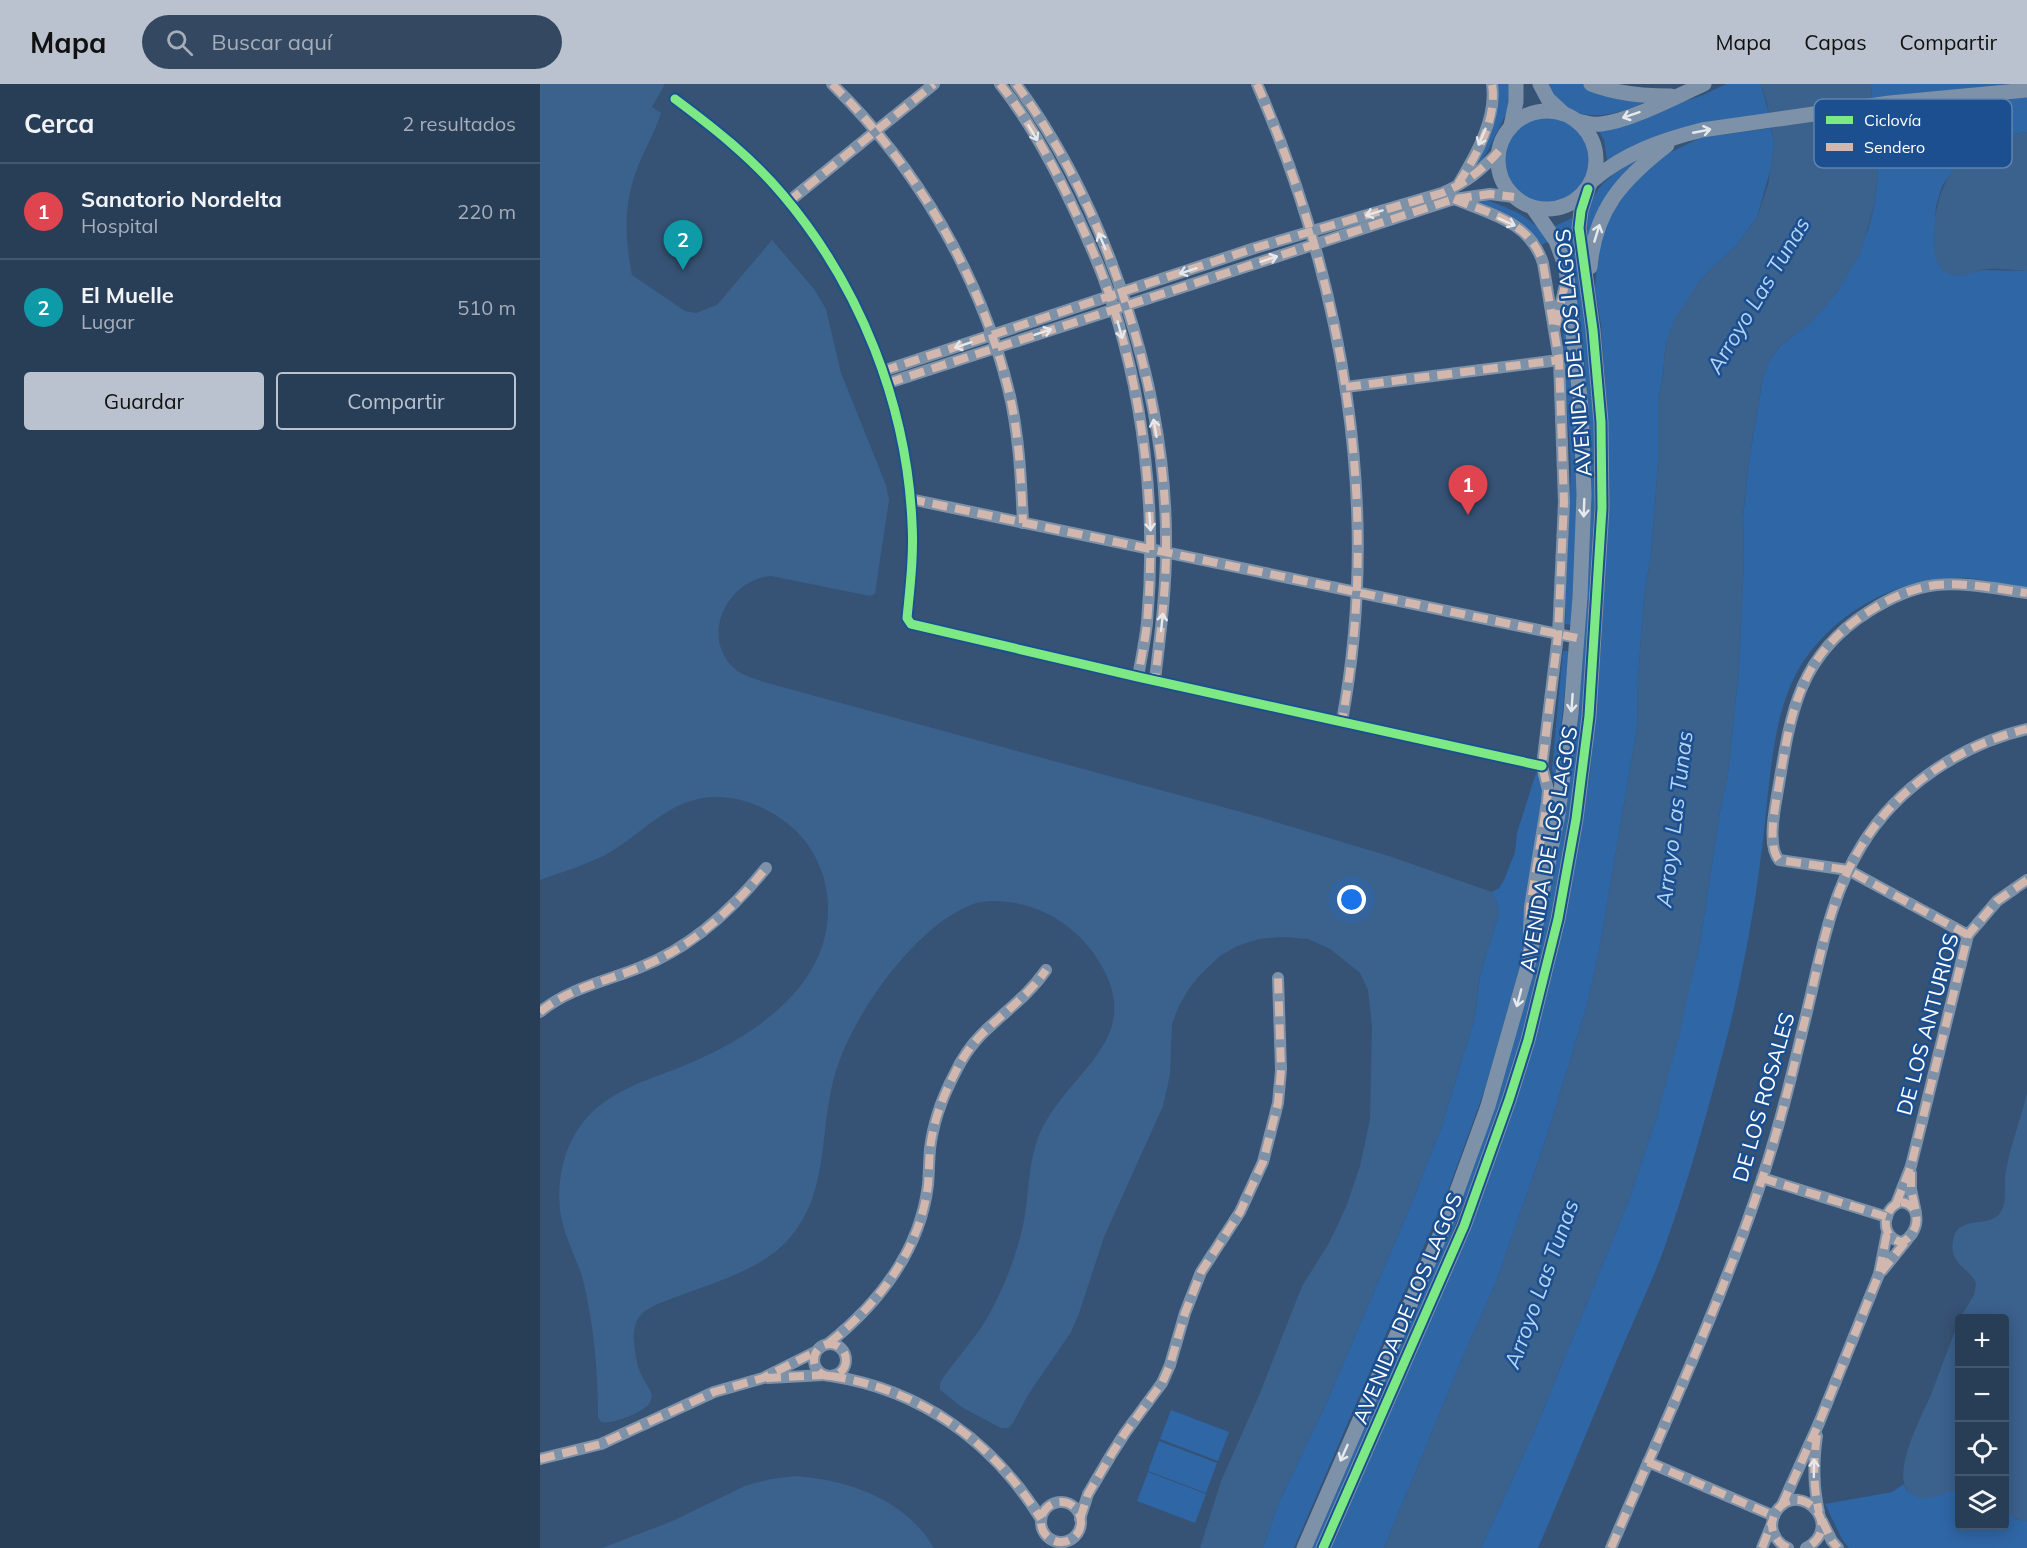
<!DOCTYPE html>
<html lang="es">
<head>
<meta charset="utf-8">
<style>
  body { margin:0; font-family:Mulish,sans-serif; background:#344961; color:#f1f3f6 }
  .controls { position:absolute; right:18px; bottom:18px; display:grid; overflow:hidden; border-radius:6px; box-shadow:0 3px 15px #0003 }
  .controls button { width:54px; height:54px; display:grid; place-items:center; padding:0; border:0; border-bottom:2px solid #44576d; background:#283e57; color:#f1f3f6; font:30px sans-serif }
  .you { position:absolute; left:812px; top:816px; width:21px; height:21px; margin:-15px; border:4px solid #fff; border-radius:50%; background:#1a73e8; box-shadow:0 0 0 9px #1a73e833 }
  .badge { display:grid; place-items:center; width:39px; height:39px; border-radius:50%; background:#b9c2ce; color:#fff; font-size:20px; font-weight:700 }
  .pin { position:absolute; translate:-50% -50px; filter:drop-shadow(0 2px 3px #0008) }
  .pin::after { content:''; position:absolute; top:32px; width:21px; height:18px; background:inherit; clip-path:polygon(0 0,100% 0,50% 100%) }
  .list { margin:0; padding:0; list-style:none }
  h2 { display:flex; justify-content:space-between; align-items:center; height:78px; margin:0; padding:0 24px; font-size:26px }
  h2 small { font-size:20px; font-weight:400; color:#a5aeba }
  .list li { display:grid; grid-template-columns:39px 1fr auto; gap:18px; align-items:center; box-sizing:border-box; height:96px; padding:0 24px; border-top:2px solid #44576d }
  .list b { display:block; font-size:22px; white-space:nowrap }
  .list p { margin:0; font-size:20px; white-space:nowrap; color:#a5aeba }
  .list em { font-size:20px; font-style:normal; color:#a5aeba }
  .actions { display:flex; gap:12px; padding:18px 24px }
  .actions a { flex:1; padding:14px 0; border:2px solid #b9c2ce; border-radius:6px; text-align:center; font-size:21px; color:#b9c2ce }
  .actions .main { background:#b9c2ce; color:#111 }
  .icon { flex:none; width:33px; height:33px; fill:none; stroke:currentColor; stroke-width:2; stroke-linecap:round; stroke-linejoin:round }
  .map { position:relative; flex:none; width:1487px; height:1464px; overflow:hidden }
  header { display:flex; align-items:center; gap:36px; box-sizing:border-box; height:84px; padding:0 30px; background:#b9c2ce; color:#111 }
  header strong { font-size:28px }
  nav { display:flex; gap:33px; margin-inline-start:auto; font-size:21px }
  .search { width:420px; height:54px; background:#344961; display:flex; align-items:center; gap:15px; box-sizing:border-box; padding:0 21px; border-radius:33px; color:#a5aeba; font-size:22px }
  main { display:flex }
  aside { flex:1; background:#283e57 }
  .map>svg:first-child { display:block }
</style>
</head>
<body>
<header>
<strong>Mapa</strong>
<div class="search"><svg class="icon" aria-label="search" viewBox="0 0 24 24"><circle cx="10" cy="10" r="6"/><path d="M15 15l6 6"/></svg>Buscar aquí</div>
<nav><a>Mapa</a><a>Capas</a><a>Compartir</a></nav>
</header>
<main>
<aside>
<h2>Cerca<small>2 resultados</small></h2>
<ul class="list">
<li><span class="badge" style="background:#e0444e">1</span><div><b>Sanatorio Nordelta</b><p>Hospital</p></div><em>220 m</em></li>
<li><span class="badge" style="background:#0f9aa8">2</span><div><b>El Muelle</b><p>Lugar</p></div><em>510 m</em></li>
</ul>
<div class="actions"><a class="main">Guardar</a><a>Compartir</a></div>
</aside>
<div class="map">
<svg width="1487" height="1464" viewBox="0 0 1487 1464">
  <rect width="100%" height="100%" fill="#365274"/>
  <g fill="#2f66a5">
    <path d="M 958,0 L 971,0 L 967,28 L 946,70 L 932,90 L 958,19 Z"/>
    <path d="M 1008,0 L 1044,0 L 1105,18 C 1071,34 1027,43 1008,0 Z"/>
    <path d="M 1186,0 L 1221,0 L 1229,30 L 1067,76 L 1064,56 L 1059,47 L 1163,11 Z"/>
    <path d="M 1331,0 L 1468,0 L 1332,15 Z"/>
    <path d="M 1487,13 L 1487,48 L 1474,50 L 1414,85 L 1402,102 L 1396,122 L 1394,163 L 1417,192 L 1443,186 L 1487,187 L 1487,504 C 1468,501 1448,496 1428,494 C 1366,490 1300,524 1265,575 C 1230,625 1230,706 1222,765 C 1214,829 1202,894 1186,957 C 1168,1026 1149,1095 1125,1162 C 1111,1201 1092,1239 1076,1278 C 1050,1340 1025,1402 998,1464 L 941,1464 L 995,1346 L 1089,1116 L 1117,1032 L 1160,860 L 1180,727 L 1188,690 L 1199,585 L 1204,472 L 1203,433 L 1209,377 L 1223,293 L 1230,276 L 1240,262 L 1271,238 L 1298,207 L 1328,146 L 1335,119 L 1338,91 L 1334,30 L 1403,19 Z"/>
    <circle cx="1007" cy="77" r="44"/>
    <path d="M 1231,44 L 1234,59 L 1231,84 L 1217,133 L 1196,162 L 1173,183 L 1158,199 L 1126,257 L 1123,290 L 1118,317 L 1118,379 L 1111,470 L 1104,513 L 1098,595 L 1097,644 L 1059,867 L 1047,921 L 1006,1055 L 955,1201 L 925,1268 L 844,1464 L 791,1464 L 880,1258 L 1028,817 L 1050,689 L 1061,565 L 1067,447 L 1067,327 L 1061,241 L 1055,205 L 1058,161 L 1067,138 L 1092,99 L 1127,70 L 1160,54 Z"/>
    <path d="M 1097,76 L 1050,163 C 1038,120 1060,94 1097,76 Z"/>
    <path d="M 940,114 C 970,124 989,131 1010,156 L 1002,161 C 986,138 957,124 931,115 Z"/>
    <path d="M 1032,134 L 1054,303 L 1056,396 L 1040,664 L 1018,804 L 980,958 L 949,1055 L 901,1178 L 777,1464 L 770,1464 L 918,1120 L 1011,804 L 1049,397 L 1047,305 L 1041,244 L 1030,172 L 1015,142 Z"/>
    <path d="M 1025,222 L 1037,382 L 1037,434 L 1031,541 L 1025,540 L 1031,384 L 1022,238 Z"/>
    <path d="M 1023,567 L 1029,567 L 1015,701 L 1012,684 Z"/>
    <path d="M 996,689 L 1001,694 L 1004,702 L 985,818 L 984,861 L 982,875 L 945,1005 L 909,1104 L 754,1464 L 723,1464 L 739,1418 L 786,1320 L 873,1116 L 902,1041 L 935,933 L 940,892 L 959,829 L 956,815 L 952,808 L 959,804 L 964,796 L 975,768 L 977,749 Z"/>
    <path d="M 631,1326 L 689,1348 L 678,1377 L 620,1355 Z"/>
    <path d="M 619,1357 L 677,1379 L 666,1409 L 608,1387 Z"/>
    <path d="M 608,1388 L 666,1410 L 655,1439 L 597,1417 Z"/>
    <path d="M 1364,1400 L 1367,1407 L 1419,1405 L 1420,1442 L 1464,1442 L 1465,1424 L 1475,1435 L 1487,1437 L 1487,1464 L 1309,1464 L 1302,1455 L 1285,1420 L 1352,1408 Z"/>
  </g>
  <g fill="#3b618d">
    <path d="M 0,0 L 125,0 L 112,23 L 121,29 C 115,49 104,66 97,85 C 83,123 85,152 92,191 L 145,227 L 156,229 L 177,221 L 232,156 L 274,205 L 286,225 L 301,289 L 346,401 L 349,416 L 335,510 L 330,512 L 231,492 C 187,496 159,553 195,585 C 203,592 214,594 224,598 L 716,732 L 849,772 L 952,808 L 956,815 L 959,829 L 940,892 L 935,933 L 902,1041 L 873,1116 L 786,1320 L 739,1418 L 723,1464 L 660,1464 L 681,1397 L 720,1309 L 762,1202 L 789,1159 L 806,1123 L 820,1082 L 830,1035 L 832,942 L 828,906 L 820,889 L 790,865 L 768,855 L 742,853 L 719,855 L 697,862 L 680,872 L 659,892 L 648,906 L 638,924 L 632,940 L 630,991 L 623,1022 L 564,1153 L 538,1232 L 531,1248 L 488,1311 L 473,1339 L 468,1344 L 461,1344 L 423,1324 L 400,1306 C 400,1300 399,1300 403,1294 C 419,1271 438,1252 451,1227 C 466,1198 478,1168 484,1136 C 489,1111 488,1084 496,1060 C 519,988 616,958 554,870 C 536,844 506,824 475,819 C 461,817 445,815 431,821 C 376,842 316,927 298,981 C 277,1040 293,1108 247,1157 C 220,1186 175,1198 139,1212 C 126,1217 109,1221 99,1233 C 95,1238 93,1250 94,1257 C 95,1269 97,1284 103,1294 C 106,1300 110,1304 112,1311 C 111,1315 111,1317 109,1320 C 102,1329 71,1341 61,1338 L 58,1333 C 58,1288 54,1244 44,1200 C 39,1179 27,1159 22,1137 C 17,1115 19,1088 27,1067 C 51,1006 104,1000 157,976 C 219,948 287,901 288,827 C 289,798 277,768 257,748 C 236,727 204,712 174,713 C 129,714 103,750 67,770 C 46,781 22,788 0,796 Z"/>
    <path d="M 1221,0 L 1331,0 L 1338,91 L 1335,119 L 1320,170 L 1298,207 L 1284,224 L 1271,238 L 1240,262 L 1230,276 L 1223,293 L 1209,377 L 1203,433 L 1204,472 L 1199,585 L 1188,690 L 1180,727 L 1160,860 L 1138,956 L 1117,1032 L 1089,1116 L 995,1346 L 941,1464 L 844,1464 L 925,1268 L 955,1201 L 1006,1055 L 1047,921 L 1059,867 L 1097,644 L 1098,595 L 1104,513 L 1111,470 L 1118,379 L 1118,317 L 1123,290 L 1126,257 L 1136,232 L 1158,199 L 1173,183 L 1196,162 L 1217,133 L 1228,101 L 1234,59 L 1227,19 Z"/>
    <path d="M 1487,48 L 1487,187 C 1472,186 1456,183 1441,186 C 1434,188 1425,192 1418,192 C 1415,192 1407,190 1405,188 C 1395,181 1394,165 1394,154 C 1394,93 1426,55 1487,48 Z"/>
    <path d="M 1487,1008 L 1487,1437 C 1476,1437 1471,1432 1465,1424 L 1464,1234 L 1420,1234 L 1434,1211 L 1436,1199 C 1428,1183 1409,1180 1413,1157 C 1416,1130 1448,1145 1460,1129 C 1467,1120 1464,1104 1465,1093 C 1469,1064 1481,1036 1487,1008 Z"/>
    <path d="M 1420,1235 L 1419,1405 C 1405,1407 1389,1419 1375,1412 C 1344,1398 1384,1329 1392,1308 C 1401,1284 1410,1259 1420,1235 Z"/>
    <path d="M 255,1392 C 309,1396 365,1415 394,1464 L 62,1464 L 130,1438 L 207,1401 L 231,1395 Z"/>
  </g>
  <g fill="none" stroke-linecap="round" stroke-linejoin="round">
    <g stroke="#7d92a8" stroke-width="12">
      <path d="M 292,0 C 376,82 439,189 468,304 C 479,348 481,394 483,439"/>
      <path d="M 460,0 C 492,40 517,88 538,134 C 548,156 558,178 566,201 C 604,308 617,426 607,539 C 605,557 601,575 598,593"/>
      <path d="M 476,0 C 568,125 628,309 626,465 C 626,509 620,552 615,596"/>
      <path d="M 717,0 C 803,199 842,422 802,637"/>
      <path d="M 135,15 C 174,44 212,74 243,111 C 320,202 367,321 372,439 C 374,470 370,503 367,534 L 371,540 L 598,593 L 1002,682"/>
      <path d="M 919,99 C 936,71 957,34 952,0"/>
      <path d="M 914,115 C 951,130 990,138 1003,179 L 1019,276 L 1024,418 L 1018,551 L 1002,682 L 1008,706 L 1007,718 L 990,823 L 989,848"/>
      <path d="M 248,118 L 394,0"/>
      <path d="M 1016,240 L 1025,201"/>
      <path d="M 343,287 L 715,164 L 902,109 C 926,99 942,86 959,67"/>
      <path d="M 348,299 L 914,115 L 950,110 L 974,113"/>
      <path d="M 806,303 L 1019,276"/>
      <path d="M 370,415 L 1037,554"/>
      <path d="M 1428,851 L 1308,786 L 1239,776 C 1226,761 1236,719 1239,700 C 1251,626 1260,571 1328,528 C 1348,515 1372,504 1396,501 C 1426,498 1457,505 1487,509"/>
      <path d="M 0,928 C 29,904 67,897 101,883 C 152,863 192,826 226,784"/>
      <path d="M 1371,1089 L 1371,1105 L 1376,1129"/>
      <path d="M 1222,1094 L 1347,1133"/>
      <path d="M 1361,1118 C 1384,1121 1379,1151 1362,1158 C 1340,1155 1341,1124 1361,1118 Z"/>
      <path d="M 1356,1120 L 1371,1082 L 1428,851 L 1457,817 L 1487,796"/>
      <path d="M 1342,1187 L 1367,1156"/>
      <path d="M 289,1259 C 339,1219 380,1166 388,1101 C 389,1089 389,1077 390,1065 C 393,1039 402,1014 414,991 C 421,976 430,962 442,950 C 464,928 488,912 506,886"/>
      <circle cx="290" cy="1276" r="16"/>
      <path d="M 291,1292 C 382,1306 453,1358 501,1435"/>
      <path d="M 228,1294 L 284,1291"/>
      <path d="M 1277,1352 C 1273,1379 1273,1402 1279,1428"/>
      <path d="M 0,1375 L 61,1360 L 174,1308 L 223,1294 L 275,1268"/>
      <path d="M 1108,1378 L 1234,1432"/>
      <circle cx="521" cy="1438" r="20"/>
      <path d="M 1242,1421 L 1279,1339 L 1339,1190 L 1347,1149"/>
      <path d="M 540,1435 L 548,1410 L 571,1371 L 585,1349 L 622,1299 L 630,1281 L 645,1229 L 661,1188 L 700,1128 L 723,1078 L 738,1019 L 741,986 L 738,894"/>
      <path d="M 1282,1437 L 1292,1457 L 1298,1464"/>
      <path d="M 1071,1464 C 1123,1342 1180,1222 1222,1095 C 1241,1038 1255,978 1269,919 C 1282,864 1292,809 1322,761 C 1357,703 1422,660 1487,645"/>
      <path d="M 1222,1464 L 1232,1440"/>
      <path d="M 1248,1464 C 1239,1460 1233,1452 1232,1442 C 1232,1436 1234,1430 1238,1425 C 1262,1396 1305,1443 1266,1464"/>
    </g>
    <g stroke="#7d92a8" stroke-width="15">
      <path d="M 1000,0 L 1008,15 L 1022,28"/>
      <path d="M 1051,0 C 1077,10 1103,12 1131,12"/>
      <circle cx="1007" cy="76" r="49"/>
      <path d="M 1038,37 C 1046,39 1053,41 1061,40 C 1090,37 1137,12 1164,0"/>
      <path d="M 971,42 L 976,18 L 976,0"/>
      <path d="M 1053,96 C 1085,69 1122,56 1162,46 L 1350,19 L 1487,6"/>
      <path d="M 1050,183 C 1055,125 1083,95 1127,61"/>
      <path d="M 764,1464 L 905,1140 L 948,1022 L 987,885 L 1018,730 L 1031,629 L 1040,513 L 1044,411 L 1041,323 L 1026,184 L 1016,157 L 993,124"/>
      <path d="M 783,1464 L 924,1142 L 969,1016 L 988,956 L 1018,835 L 1036,735 L 1049,632 L 1062,424 L 1061,338 L 1053,246 L 1039,144 L 1041,127 L 1048,105"/>
    </g>
    <g stroke="#d1b7ad" stroke-width="8" stroke-dasharray="15 8" stroke-linecap="butt">
      <path d="M 292,0 C 376,82 439,189 468,304 C 479,348 481,394 483,439"/>
      <path d="M 460,0 C 492,40 517,88 538,134 C 548,156 558,178 566,201 C 604,308 617,426 607,539 C 605,557 601,575 598,593"/>
      <path d="M 476,0 C 568,125 628,309 626,465 C 626,509 620,552 615,596"/>
      <path d="M 717,0 C 803,199 842,422 802,637"/>
      <path d="M 918,100 C 936,72 958,34 952,0"/>
      <path d="M 914,115 C 951,130 990,138 1003,179 L 1019,276 L 1024,418 L 1018,551 L 1002,682 L 1008,706 L 1007,718 L 990,823 L 987,885"/>
      <path d="M 248,118 L 394,0"/>
      <path d="M 1016,241 L 1027,191"/>
      <path d="M 343,287 L 715,164 L 902,109 C 926,99 942,86 959,67"/>
      <path d="M 348,299 L 914,115 L 950,110 L 974,113"/>
      <path d="M 806,303 L 1019,276"/>
      <path d="M 370,415 L 1037,554"/>
      <path d="M 1428,851 L 1308,786 L 1239,776 C 1226,761 1236,719 1239,700 C 1251,626 1260,571 1328,528 C 1348,515 1372,504 1396,501 C 1426,498 1457,505 1487,509"/>
      <path d="M 0,928 C 29,904 67,897 101,883 C 152,863 192,826 226,784"/>
      <path d="M 1371,1088 L 1371,1105 L 1376,1127"/>
      <path d="M 1222,1094 L 1347,1133"/>
      <path d="M 1361,1118 C 1384,1121 1379,1151 1362,1158 C 1340,1155 1341,1124 1361,1118 Z"/>
      <path d="M 1356,1120 L 1371,1082 L 1428,851 L 1457,817 L 1487,796"/>
      <path d="M 1341,1188 L 1367,1156"/>
      <path d="M 289,1259 C 339,1219 380,1166 388,1101 C 389,1089 389,1077 390,1065 C 393,1039 402,1014 414,991 C 421,976 430,962 442,950 C 464,928 488,912 506,886"/>
      <circle cx="290" cy="1276" r="16"/>
      <path d="M 291,1292 C 382,1306 453,1358 501,1435"/>
      <path d="M 226,1294 L 284,1291"/>
      <path d="M 1277,1351 C 1273,1378 1273,1401 1279,1428"/>
      <path d="M 0,1375 L 61,1360 L 174,1308 L 223,1294 L 275,1268"/>
      <path d="M 1108,1378 L 1234,1432"/>
      <circle cx="521" cy="1438" r="20"/>
      <path d="M 1242,1421 L 1279,1339 L 1339,1190 L 1347,1149"/>
      <path d="M 540,1435 L 548,1410 L 571,1371 L 585,1349 L 622,1299 L 630,1281 L 645,1229 L 661,1188 L 700,1128 L 723,1078 L 738,1019 L 741,986 L 738,894"/>
      <path d="M 1282,1436 L 1292,1457 L 1298,1464"/>
      <path d="M 1071,1464 C 1123,1342 1180,1222 1222,1095 C 1241,1038 1255,978 1269,919 C 1282,864 1292,809 1322,761 C 1357,703 1422,660 1487,645"/>
      <path d="M 1222,1464 L 1232,1438"/>
      <path d="M 1248,1464 C 1239,1460 1233,1452 1232,1442 C 1232,1436 1234,1430 1238,1425 C 1262,1396 1305,1443 1266,1464"/>
    </g>
    <g stroke="#1b4f8f" stroke-width="13">
      <g id="cycleway">
        <path d="M 135,15 C 174,44 212,74 243,111 C 320,202 367,321 372,439 C 374,470 370,503 367,534 L 371,540 L 598,593 L 1002,682"/>
        <path d="M 783,1464 L 924,1142 L 969,1016 L 988,956 L 1018,835 L 1036,735 L 1049,632 L 1062,424 L 1061,338 L 1053,246 L 1039,144 L 1041,127 L 1048,105"/>
      </g>
    </g>
    <use href="#cycleway" stroke="#7ce984" stroke-width="9"/>
  </g>
  <defs><path id="oneway-shaft" d="M-6 0H5M1.5-3L5.5 0L1.5 3" fill="none" stroke-width="1.6" stroke-linecap="round" stroke-linejoin="round" transform="scale(1.5)"/></defs>
  <g stroke="#e5e9ee">
    <use href="#oneway-shaft" transform="translate(1091 31) rotate(161)"/>
    <use href="#oneway-shaft" transform="translate(1162 47) rotate(-11)"/>
    <use href="#oneway-shaft" transform="translate(493 49) rotate(59)"/>
    <use href="#oneway-shaft" transform="translate(942 53) rotate(113)"/>
    <use href="#oneway-shaft" transform="translate(834 129) rotate(163)"/>
    <use href="#oneway-shaft" transform="translate(967 138) rotate(24)"/>
    <use href="#oneway-shaft" transform="translate(1057 149) rotate(-73)"/>
    <use href="#oneway-shaft" transform="translate(562 157) rotate(-113)"/>
    <use href="#oneway-shaft" transform="translate(729 175) rotate(-18)"/>
    <use href="#oneway-shaft" transform="translate(648 187) rotate(162)"/>
    <use href="#oneway-shaft" transform="translate(580 246) rotate(74)"/>
    <use href="#oneway-shaft" transform="translate(503 248) rotate(-18)"/>
    <use href="#oneway-shaft" transform="translate(423 261) rotate(161)"/>
    <use href="#oneway-shaft" transform="translate(615 344) rotate(-100)"/>
    <use href="#oneway-shaft" transform="translate(1044 424) rotate(92)"/>
    <use href="#oneway-shaft" transform="translate(610 438) rotate(86)"/>
    <use href="#oneway-shaft" transform="translate(622 538) rotate(-84)"/>
    <use href="#oneway-shaft" transform="translate(1032 619) rotate(94)"/>
    <use href="#oneway-shaft" transform="translate(979 914) rotate(105)"/>
    <use href="#oneway-shaft" transform="translate(804 1369) rotate(114)"/>
    <use href="#oneway-shaft" transform="translate(1274 1384) rotate(-89)"/>
  </g>
  <g text-anchor="middle" dominant-baseline="central" stroke-width="5" stroke-linejoin="round" paint-order="stroke">
    <g font-size="21" fill="#fff" stroke="#1b4f8f">
      <text transform="translate(1033 269) rotate(-95)">AVENIDA DE LOS LAGOS</text>
      <text transform="translate(1008 765) rotate(-80)">AVENIDA DE LOS LAGOS</text>
      <text transform="translate(1387 940) rotate(-75)">DE LOS ANTURIOS</text>
      <text transform="translate(1223 1013) rotate(-74)">DE LOS ROSALES</text>
      <text transform="translate(867 1224) rotate(-67)">AVENIDA DE LOS LAGOS</text>
    </g>
    <g font-size="22" font-style="italic" fill="#b5d3f5" stroke="#1b4f8f">
      <text transform="translate(1218 211) rotate(-59)">Arroyo Las Tunas</text>
      <text transform="translate(1134 735) rotate(-83)">Arroyo Las Tunas</text>
      <text transform="translate(1001 1200) rotate(-70)">Arroyo Las Tunas</text>
    </g>
  </g>
  <rect x="1274" y="15" width="198" height="69" rx="9" fill="#1b4f8f" stroke="#5f84b1" stroke-width="1.5"/>
  <rect x="1286" y="32" width="27" height="8" fill="#7ce984"/>
  <rect x="1286" y="59" width="27" height="8" fill="#d1b7ad"/>
  <g font-size="16" fill="#fff">
    <text x="1324" y="42">Ciclovía</text>
    <text x="1324" y="69">Sendero</text>
  </g>
</svg>
<div class="controls">
<button>+</button>
<button>−</button>
<button><svg class="icon" aria-label="locate" viewBox="0 0 24 24"><circle cx="12" cy="12" r="6"/><path d="M12 2v4M12 18v4M2 12h4M18 12h4"/></svg></button>
<button><svg class="icon" aria-label="layers" viewBox="0 0 24 24"><path d="M12 4l9 5-9 5-9-5zM3 14l9 5 9-5"/></svg></button>
</div>
<div class="you"></div>
<div class="pin badge" style="left:928px;top:431px;background:#e0444e">1</div>
<div class="pin badge" style="left:143px;top:186px;background:#0f9aa8">2</div>
</div>
</main>
</body>
</html>
